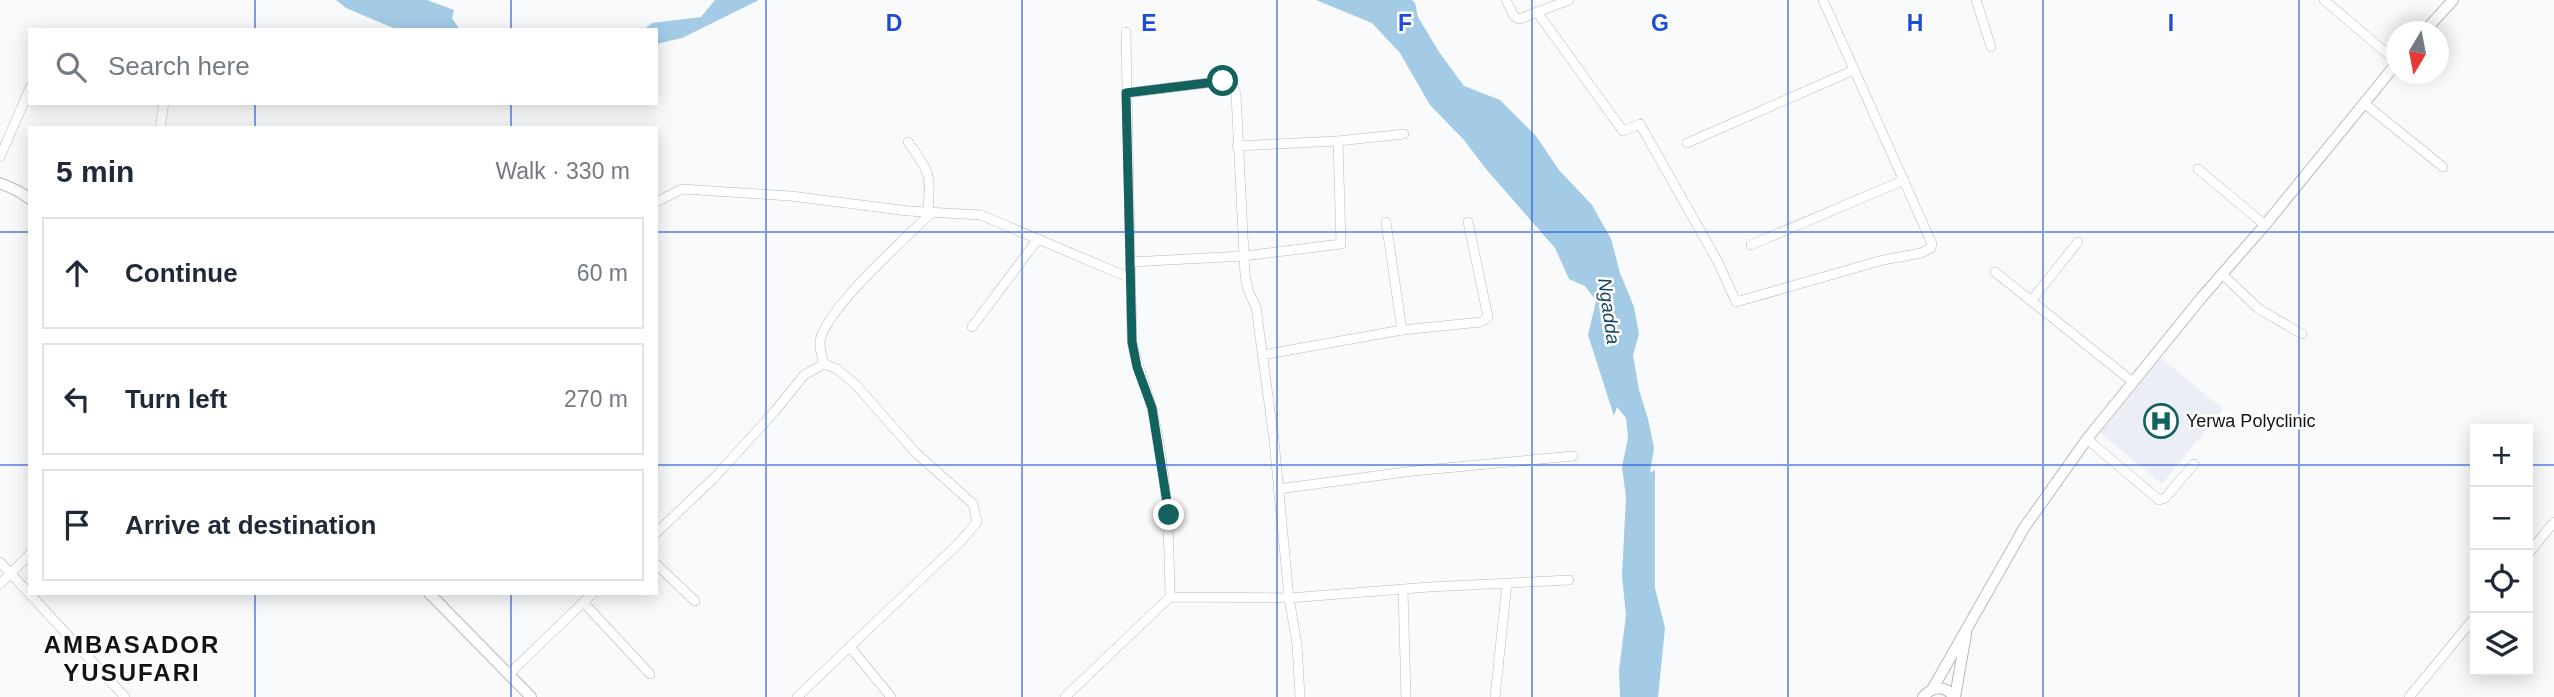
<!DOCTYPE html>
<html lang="en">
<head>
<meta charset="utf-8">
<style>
  body { margin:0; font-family:Arial,sans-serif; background:#f2f2f3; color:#1f2937 }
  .controls { position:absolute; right:21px; bottom:21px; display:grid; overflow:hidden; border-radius:0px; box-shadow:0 4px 18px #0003 }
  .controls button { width:63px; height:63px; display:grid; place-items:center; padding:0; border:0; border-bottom:2px solid #e0e1e3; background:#fff; color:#1f2937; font:35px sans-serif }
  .compass { position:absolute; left:2386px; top:21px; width:63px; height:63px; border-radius:50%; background:#fff; box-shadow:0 4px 18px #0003; rotate:190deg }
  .stop { position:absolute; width:21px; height:21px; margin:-16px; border:5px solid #13625e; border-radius:50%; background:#fff }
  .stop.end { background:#13625e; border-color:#fff; box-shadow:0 2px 7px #0008 }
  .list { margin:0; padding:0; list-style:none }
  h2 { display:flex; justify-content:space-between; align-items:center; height:91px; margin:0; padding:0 28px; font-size:30px }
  h2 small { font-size:23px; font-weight:400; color:#747a83 }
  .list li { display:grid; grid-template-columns:46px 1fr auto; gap:21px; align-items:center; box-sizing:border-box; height:112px; margin:0 14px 14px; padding:0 14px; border:2px solid #e0e1e3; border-radius:0px }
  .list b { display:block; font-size:26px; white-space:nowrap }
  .list em { font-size:23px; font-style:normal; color:#747a83 }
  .icon { flex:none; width:38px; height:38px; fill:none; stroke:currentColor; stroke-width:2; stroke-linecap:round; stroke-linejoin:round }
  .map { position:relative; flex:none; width:2554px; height:697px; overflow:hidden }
  .search { position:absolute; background:#fff; box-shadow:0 4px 18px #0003; left:28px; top:28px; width:630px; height:77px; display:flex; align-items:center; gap:18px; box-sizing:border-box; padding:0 24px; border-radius:0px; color:#747a83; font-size:26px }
  .panel { position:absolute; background:#fff; box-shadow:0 4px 18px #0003; left:28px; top:126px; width:630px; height:469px; border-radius:0px }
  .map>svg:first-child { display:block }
</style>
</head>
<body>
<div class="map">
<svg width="2554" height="697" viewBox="0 0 2554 697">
  <rect width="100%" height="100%" fill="#f9fafb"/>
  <path fill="#eceef7" d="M 2161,358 L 2223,409 L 2162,484 L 2100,433 Z"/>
  <g fill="#a3cbe6">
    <path d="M 336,0 L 427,0 L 454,10 L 452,18 L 460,30 L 398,30 L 346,8 Z"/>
    <path d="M 715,0 L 759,0 L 682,38 L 656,44 L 656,30 L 643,30 L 652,23 L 701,17 Z"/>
    <path d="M 1316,0 L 1412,0 L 1415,3 L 1418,17 L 1439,52 L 1464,86 L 1500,100 L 1536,136 L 1559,170 L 1592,205 L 1611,239 L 1620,273 L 1634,307 L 1639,334 L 1633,355 L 1639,390 L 1648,419 L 1654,448 L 1650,473 L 1655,470 L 1655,588 L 1665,628 L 1658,697 L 1620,697 L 1619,670 L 1626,615 L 1622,576 L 1626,497 L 1622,467 L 1628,438 L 1626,418 L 1617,407 L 1614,416 L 1588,335 L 1596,301 L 1585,286 L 1569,279 L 1555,248 L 1486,169 L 1464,140 L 1430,105 L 1400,53 L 1372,23 Z"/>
  </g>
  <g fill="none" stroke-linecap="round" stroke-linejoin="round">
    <g stroke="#b9b9ba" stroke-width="10">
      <g id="minor">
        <path d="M 1506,0 L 1514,16 L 1519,19 L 1569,0"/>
        <path d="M 1976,0 L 1991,47"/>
        <path d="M 2324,0 L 2396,61"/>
        <path d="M 1537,12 L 1623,131 L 1640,124 L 1719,264 L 1736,302 L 1883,260 L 1921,253 L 1931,248 L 1932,244 L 1823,0"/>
        <path d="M 1126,32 L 1127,93"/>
        <path d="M 2365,104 L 2443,167"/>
        <path d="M 160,128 L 164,103"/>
        <path d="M 1338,141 L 1404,134"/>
        <path d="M 908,142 C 932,176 930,172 928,213"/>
        <path d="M 1687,143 L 1854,70"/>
        <path d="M 0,157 L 30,88"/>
        <path d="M 2198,169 L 2265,225"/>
        <path d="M 656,202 L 682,189 L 791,196 L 908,211 L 981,215 L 1130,278"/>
        <path d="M 1386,222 L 1402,330"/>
        <path d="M 1751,245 L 1904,180"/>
        <path d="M 1130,262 L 1244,256 L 1341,244 L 1338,141 L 1237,146"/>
        <path d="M 1995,272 L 2133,382"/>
        <path d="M 2222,274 L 2259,309 L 2302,334"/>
        <path d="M 2031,301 L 2078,242"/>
        <path d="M 972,327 L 1038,239"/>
        <path d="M 1262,355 L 1402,330 L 1481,322 L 1488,317 L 1468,222"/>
        <path d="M 824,364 C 822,356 818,345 821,337 C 833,302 903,241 931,213"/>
        <path d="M 2087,439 L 2159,500 L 2165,498 L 2194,464"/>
        <path d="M 1278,489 L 1413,471 L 1573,456"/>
        <path d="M 656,533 L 714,478 L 775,411 L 804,375 L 824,364 L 837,369 L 856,385 L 915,452 L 973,504 L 977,522 L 960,542 L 797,697"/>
        <path d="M 2528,554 L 2554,522"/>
        <path d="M 0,562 L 125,697"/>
        <path d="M 656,564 L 695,601"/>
        <path d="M 0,584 L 30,554"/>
        <path d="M 1403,589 L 1406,697"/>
        <path d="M 1170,597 C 1169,534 1167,470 1152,409 C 1147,386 1137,366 1132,342 L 1127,93 L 1223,81 L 1233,85 L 1236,94 L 1245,275 L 1248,290 L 1256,307 L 1274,440 L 1289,598 L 1297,644 L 1300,697"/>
        <path d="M 583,602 L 650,674"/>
        <path d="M 850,647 L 891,697"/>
        <path d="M 509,674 L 593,593"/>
        <path d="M 1065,697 L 1170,597 L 1289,598 L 1429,587 L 1569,580"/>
        <path d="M 1495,697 L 1507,583"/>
        <path d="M 2409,697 L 2475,617"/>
      </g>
    </g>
    <g stroke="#b9b9ba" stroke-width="12">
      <g id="tertiary">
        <path d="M 2424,32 L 2453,0"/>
        <path d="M 0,183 L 18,191 L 30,199"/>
        <path d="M 429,593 L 531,697"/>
        <path d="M 1933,688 L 2024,528 L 2087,439 L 2202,297 L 2265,225 L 2396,64"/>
        <path d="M 1923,697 C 1932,686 1945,685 1954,697"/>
        <path d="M 1955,697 L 1966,634"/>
      </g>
    </g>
    <use href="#minor" stroke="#fff" stroke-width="9"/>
    <use href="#tertiary" stroke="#fff" stroke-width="10"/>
  </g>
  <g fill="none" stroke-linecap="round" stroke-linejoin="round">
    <path stroke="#13625e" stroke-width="9" d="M 1169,515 L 1152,408 L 1137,367 L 1132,342 L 1126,93 L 1223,81"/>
  </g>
  <path fill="none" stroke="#1d4ed8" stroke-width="2" stroke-opacity="0.55" d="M 255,0 L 255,30M 511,0 L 511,30M 766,0 L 766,697M 1022,0 L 1022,697M 1277,0 L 1277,697M 1532,0 L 1532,697M 1788,0 L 1788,697M 2043,0 L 2043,697M 2299,0 L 2299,697M 255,103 L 255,128M 511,103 L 511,128M 0,232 L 30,232M 656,232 L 2554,232M 0,465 L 30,465M 656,465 L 2475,465M 2528,465 L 2554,465M 255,593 L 255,697M 511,593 L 511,697"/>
  <defs>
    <g id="hospital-ring" transform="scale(1.75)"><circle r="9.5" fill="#fff" stroke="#13625e" stroke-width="1.5"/><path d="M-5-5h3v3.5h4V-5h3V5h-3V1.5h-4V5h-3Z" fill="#13625e"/></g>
  </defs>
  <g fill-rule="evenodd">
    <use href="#hospital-ring" x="2161" y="421"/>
  </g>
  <g text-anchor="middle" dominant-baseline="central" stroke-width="5" stroke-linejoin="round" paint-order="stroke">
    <g font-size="18" fill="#131313" stroke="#fff" text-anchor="start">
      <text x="2186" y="421">Yerwa Polyclinic</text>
    </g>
    <g font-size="19" font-style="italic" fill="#154762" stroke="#fff">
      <text transform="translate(1609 311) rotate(82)">Ngadda</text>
    </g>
    <g font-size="24" font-weight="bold" letter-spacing="2" fill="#131313" stroke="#fff">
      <text x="132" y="644">AMBASADOR<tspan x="132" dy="28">YUSUFARI</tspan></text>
    </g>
  </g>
  <g font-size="23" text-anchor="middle" font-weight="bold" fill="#1d4ed8" stroke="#fff" stroke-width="5" stroke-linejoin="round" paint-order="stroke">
    <text x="894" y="31">D</text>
    <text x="1149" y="31">E</text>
    <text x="1405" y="31">F</text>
    <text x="1660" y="31">G</text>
    <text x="1915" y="31">H</text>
    <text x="2171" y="31">I</text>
  </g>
</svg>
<div class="controls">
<button>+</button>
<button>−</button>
<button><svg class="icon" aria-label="locate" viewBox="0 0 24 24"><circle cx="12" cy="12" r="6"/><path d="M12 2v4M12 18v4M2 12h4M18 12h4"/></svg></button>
<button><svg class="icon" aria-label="layers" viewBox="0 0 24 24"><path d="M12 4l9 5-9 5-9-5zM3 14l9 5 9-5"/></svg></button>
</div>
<svg class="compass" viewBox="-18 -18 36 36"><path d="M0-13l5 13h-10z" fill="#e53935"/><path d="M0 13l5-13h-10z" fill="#747a83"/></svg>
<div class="stop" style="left:1223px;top:81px"></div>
<div class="stop end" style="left:1169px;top:515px"></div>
<div class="search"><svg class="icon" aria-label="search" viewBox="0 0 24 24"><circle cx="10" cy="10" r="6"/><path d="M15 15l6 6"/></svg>Search here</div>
<section class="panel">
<h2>5 min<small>Walk · 330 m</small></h2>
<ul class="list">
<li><svg class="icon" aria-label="ahead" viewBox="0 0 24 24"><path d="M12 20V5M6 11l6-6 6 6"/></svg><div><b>Continue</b></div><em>60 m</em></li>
<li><svg class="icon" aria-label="left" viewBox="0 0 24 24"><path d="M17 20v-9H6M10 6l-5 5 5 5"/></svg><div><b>Turn left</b></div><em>270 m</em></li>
<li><svg class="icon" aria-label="arrive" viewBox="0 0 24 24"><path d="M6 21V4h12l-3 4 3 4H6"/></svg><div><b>Arrive at destination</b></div></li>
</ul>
</section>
</div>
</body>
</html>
